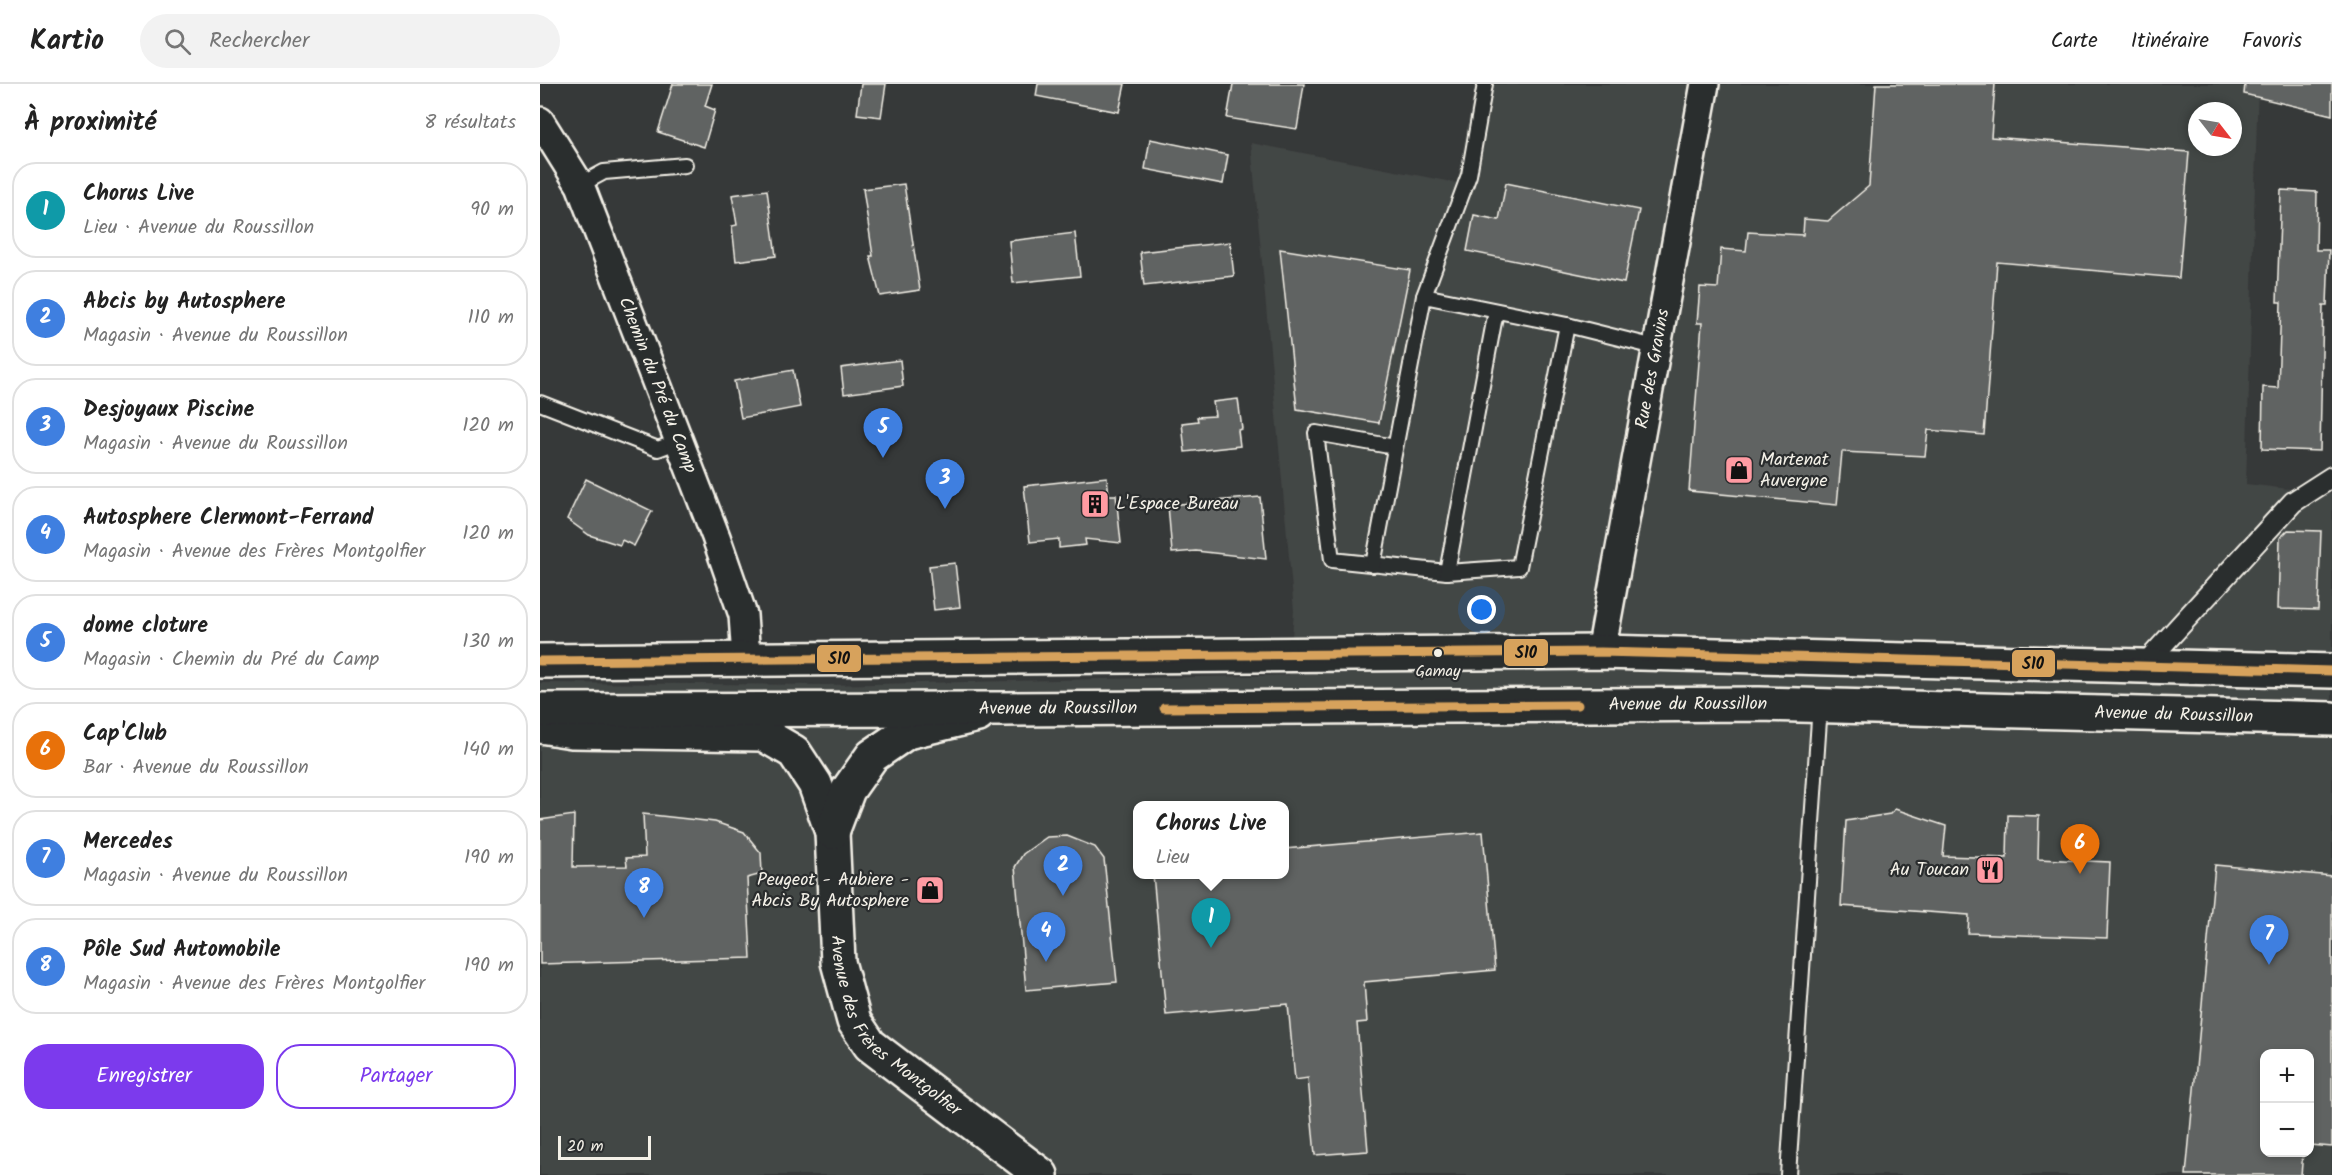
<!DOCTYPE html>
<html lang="fr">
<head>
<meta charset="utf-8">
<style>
  body { margin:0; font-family:Kalam,sans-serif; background:#f2f2f2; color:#222 }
  .controls { position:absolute; right:18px; bottom:18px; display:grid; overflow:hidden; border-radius:12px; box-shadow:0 3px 9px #0003 }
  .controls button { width:54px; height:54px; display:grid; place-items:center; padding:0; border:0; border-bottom:2px solid #e0e0e0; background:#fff; color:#222; font:30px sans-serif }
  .compass { position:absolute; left:1648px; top:18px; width:54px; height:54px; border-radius:50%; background:#fff; box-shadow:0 3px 9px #0003; rotate:121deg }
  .scale { position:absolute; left:18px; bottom:15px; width:93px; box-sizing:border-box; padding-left:6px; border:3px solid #f4f1e8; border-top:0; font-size:16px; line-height:21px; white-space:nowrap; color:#f4f1e8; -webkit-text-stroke:4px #2a2d2e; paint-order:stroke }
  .you { position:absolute; left:942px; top:526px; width:21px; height:21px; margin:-15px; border:4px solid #fff; border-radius:50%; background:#1a73e8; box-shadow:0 0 0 9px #1a73e833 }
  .badge { display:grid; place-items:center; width:39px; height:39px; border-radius:50%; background:#7c3aed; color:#fff; font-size:20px; font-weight:700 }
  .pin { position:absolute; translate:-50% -50px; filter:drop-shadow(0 2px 3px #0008) }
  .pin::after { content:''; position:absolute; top:32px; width:21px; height:18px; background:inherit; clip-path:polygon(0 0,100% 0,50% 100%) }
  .popup { position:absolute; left:593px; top:717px; width:156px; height:78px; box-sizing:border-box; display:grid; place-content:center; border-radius:12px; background:#fff; filter:drop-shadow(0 2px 4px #0005); font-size:20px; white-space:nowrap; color:#767676 }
  .popup b { font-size:22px; color:#222 }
  .popup::after { content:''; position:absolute; left:50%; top:100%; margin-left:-12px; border:12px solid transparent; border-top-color:#fff }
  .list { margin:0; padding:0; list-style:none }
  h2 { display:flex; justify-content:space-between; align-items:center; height:78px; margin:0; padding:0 24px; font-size:26px }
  h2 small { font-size:20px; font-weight:400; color:#767676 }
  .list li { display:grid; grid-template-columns:39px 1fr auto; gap:18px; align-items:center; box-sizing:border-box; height:96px; margin:0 12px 12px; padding:0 12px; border:2px solid #e0e0e0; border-radius:24px }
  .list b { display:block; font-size:22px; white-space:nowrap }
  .list p { margin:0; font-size:20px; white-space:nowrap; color:#767676 }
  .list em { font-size:20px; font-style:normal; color:#767676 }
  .actions { display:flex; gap:12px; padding:18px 24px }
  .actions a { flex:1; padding:14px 0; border:2px solid #7c3aed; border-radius:24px; text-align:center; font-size:21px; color:#7c3aed }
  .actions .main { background:#7c3aed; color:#fff }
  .icon { flex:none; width:33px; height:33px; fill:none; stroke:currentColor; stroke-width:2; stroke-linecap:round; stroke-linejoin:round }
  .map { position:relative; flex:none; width:1792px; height:1091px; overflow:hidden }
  header { display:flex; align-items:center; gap:36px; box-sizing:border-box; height:84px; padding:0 30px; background:#fff; border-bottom:2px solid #e0e0e0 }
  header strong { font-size:28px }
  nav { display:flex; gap:33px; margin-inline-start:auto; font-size:21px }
  .search { width:420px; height:54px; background:#f2f2f2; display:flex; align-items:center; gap:15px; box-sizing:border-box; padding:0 21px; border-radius:33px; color:#767676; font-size:22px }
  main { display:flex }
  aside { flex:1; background:#fff }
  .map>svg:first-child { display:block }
</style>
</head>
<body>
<header>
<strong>Kartio</strong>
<div class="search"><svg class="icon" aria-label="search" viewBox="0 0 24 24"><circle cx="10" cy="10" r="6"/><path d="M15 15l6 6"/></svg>Rechercher</div>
<nav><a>Carte</a><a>Itinéraire</a><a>Favoris</a></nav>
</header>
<main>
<aside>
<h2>À proximité<small>8 résultats</small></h2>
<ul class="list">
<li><span class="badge" style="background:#0f9aa8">1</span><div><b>Chorus Live</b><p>Lieu · Avenue du Roussillon</p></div><em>90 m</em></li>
<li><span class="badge" style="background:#3f7fe0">2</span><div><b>Abcis by Autosphere</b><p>Magasin · Avenue du Roussillon</p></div><em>110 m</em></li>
<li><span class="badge" style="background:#3f7fe0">3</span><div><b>Desjoyaux Piscine</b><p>Magasin · Avenue du Roussillon</p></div><em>120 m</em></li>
<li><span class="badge" style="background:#3f7fe0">4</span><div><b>Autosphere Clermont-Ferrand</b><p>Magasin · Avenue des Frères Montgolfier</p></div><em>120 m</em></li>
<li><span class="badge" style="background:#3f7fe0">5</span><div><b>dome cloture</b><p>Magasin · Chemin du Pré du Camp</p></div><em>130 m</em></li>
<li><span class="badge" style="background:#e8710a">6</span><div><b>Cap'Club</b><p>Bar · Avenue du Roussillon</p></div><em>140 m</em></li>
<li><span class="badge" style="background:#3f7fe0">7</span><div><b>Mercedes</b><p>Magasin · Avenue du Roussillon</p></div><em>190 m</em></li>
<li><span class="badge" style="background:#3f7fe0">8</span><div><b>Pôle Sud Automobile</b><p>Magasin · Avenue des Frères Montgolfier</p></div><em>190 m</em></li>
</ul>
<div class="actions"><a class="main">Enregistrer</a><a>Partager</a></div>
</aside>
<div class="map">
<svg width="1792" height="1091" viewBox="0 0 1792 1091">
  <rect width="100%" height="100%" fill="#363939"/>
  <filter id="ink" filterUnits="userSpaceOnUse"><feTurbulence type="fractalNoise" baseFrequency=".0167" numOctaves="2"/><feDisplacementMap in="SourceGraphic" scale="12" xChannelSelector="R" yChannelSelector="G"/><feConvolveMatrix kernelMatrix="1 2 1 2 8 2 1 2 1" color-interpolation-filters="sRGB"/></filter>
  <g filter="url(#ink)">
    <path fill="#434645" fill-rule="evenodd" d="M 935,0 L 1718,0 L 1706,400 L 1792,410 L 1792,1091 L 0,1091 L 0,599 L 286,601 L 749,591 L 754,527 L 711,59 L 917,99 ZM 1657,27 L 1693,27 L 1693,63 L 1657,63 ZM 598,722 L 744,722 L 744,790 L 598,790 ZM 1724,970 L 1770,970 L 1770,1068 L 1724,1068 Z"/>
    <g fill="#616362" stroke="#f4f1e8" stroke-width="1.5">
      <path d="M 133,0 L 172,0 L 165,22 L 175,26 L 164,63 L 118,48 Z"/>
      <path d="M 321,0 L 346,0 L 341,33 L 317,30 Z"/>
      <path d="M 498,0 L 585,0 L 579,28 L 496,12 Z"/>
      <path d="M 693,0 L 764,0 L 757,45 L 687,34 Z"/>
      <path d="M 1336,0 L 1455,0 L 1451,53 L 1649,68 L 1639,194 L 1457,178 L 1444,351 L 1388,346 L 1385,372 L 1302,368 L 1297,421 L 1149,407 L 1162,239 L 1157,239 L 1160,203 L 1178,204 L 1181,165 L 1206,167 L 1208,148 L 1263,151 L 1264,135 L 1288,137 L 1329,102 Z"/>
      <path d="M 1705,0 L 1792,0 L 1792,31 L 1704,10 Z"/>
      <path d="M 610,55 L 688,71 L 683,100 L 605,85 Z"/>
      <path d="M 966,99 L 1099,126 L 1084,199 L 927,167 L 934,131 L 959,136 Z"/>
      <path d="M 364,100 L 380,206 L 340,212 L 330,172 L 333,172 L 323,105 Z"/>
      <path d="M 227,106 L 236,172 L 196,177 L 192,142 L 197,141 L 192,111 Z"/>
      <path d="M 1741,106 L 1777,108 L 1776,166 L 1789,166 L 1787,221 L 1783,221 L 1780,367 L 1722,365 L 1723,303 L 1738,304 L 1741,218 L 1737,218 Z"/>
      <path d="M 535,149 L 540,192 L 473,199 L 469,157 Z"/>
      <path d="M 690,158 L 694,192 L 604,202 L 600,168 Z"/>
      <path d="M 740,165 L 870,186 L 839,339 L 757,325 Z"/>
      <path d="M 360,276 L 363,302 L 304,310 L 301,284 Z"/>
      <path d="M 253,286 L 260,323 L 201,334 L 194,297 Z"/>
      <path d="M 698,315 L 702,345 L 698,346 L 700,362 L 645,368 L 642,339 L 658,337 L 657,333 L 675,332 L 673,318 Z"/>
      <path d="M 567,393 L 569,411 L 576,411 L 581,459 L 545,455 L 546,461 L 519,464 L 519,455 L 490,458 L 484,402 Z"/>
      <path d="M 46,395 L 112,427 L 94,462 L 82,456 L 80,461 L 49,451 L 27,435 Z"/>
      <path d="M 720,413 L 726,475 L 656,467 L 632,469 L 628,421 Z"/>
      <path d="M 1748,446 L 1781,447 L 1778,526 L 1738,525 L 1740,454 Z"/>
      <path d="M 415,479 L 420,523 L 394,526 L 389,482 Z"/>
      <path d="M 1355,725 L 1406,742 L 1403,772 L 1467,774 L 1468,731 L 1499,732 L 1498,775 L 1570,778 L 1567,854 L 1428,849 L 1429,831 L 1301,822 L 1306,737 L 1350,730 Z"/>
      <path d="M 103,730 L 175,738 L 204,748 L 221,769 L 222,790 L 207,794 L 211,874 L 0,880 L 0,736 L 34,731 L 33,783 L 87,782 L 86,774 L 105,773 Z"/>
      <path d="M 943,748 L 955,886 L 824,898 L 827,938 L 817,939 L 828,1067 L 775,1071 L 768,994 L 755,996 L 748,920 L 626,931 L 613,790 L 744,790 L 744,765 Z"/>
      <path d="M 527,752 L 555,763 L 564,775 L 577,898 L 486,906 L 475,783 L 483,770 L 507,753 Z"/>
      <path d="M 1675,781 L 1792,792 L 1792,1063 L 1770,1061 L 1770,969 L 1725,969 L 1725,1068 L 1763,1068 L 1761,1091 L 1646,1091 Z"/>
    </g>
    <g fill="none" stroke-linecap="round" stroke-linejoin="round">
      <g stroke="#f4f1e8" stroke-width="18">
        <g id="service">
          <path d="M 40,101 L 64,88 L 145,81"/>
          <path d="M 884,212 L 1027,241 L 1115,263"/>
          <path d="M 0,319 L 118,365 L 139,357"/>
          <path d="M 855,363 L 776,349 L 792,476 L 907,488 L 979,483 L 1027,241"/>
          <path d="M 833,481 L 884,212 L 929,91 L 945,0"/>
          <path d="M 907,488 L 956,227"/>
          <path d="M 1248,1091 L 1280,621"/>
        </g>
      </g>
      <g stroke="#f4f1e8" stroke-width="24">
        <path id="pedestrian" d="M 1604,581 L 1753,418 L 1792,393"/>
      </g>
      <g stroke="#f4f1e8" stroke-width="32">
        <g id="minor">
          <path id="s1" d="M 0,37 L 40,101 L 176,453 L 203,531 L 206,574"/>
          <path id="s2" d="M 1061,568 L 1165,0"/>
        </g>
      </g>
      <g stroke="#f4f1e8" stroke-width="38">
        <g id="tertiary">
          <path id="s3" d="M 0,642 L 32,647 L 223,650 L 254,668 L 275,700 L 292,748 L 298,878 L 314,937 L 330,961 L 501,1091"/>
          <path d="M 292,748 L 308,706 L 332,672 L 367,648 L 438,631"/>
        </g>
      </g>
      <g stroke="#f4f1e8" stroke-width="38">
        <g id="primary">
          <path d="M 0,577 L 1061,568 L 1792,587"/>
          <path id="s4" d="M 0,626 L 463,625 L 1219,620 L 1792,635"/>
        </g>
      </g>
      <use href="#service" stroke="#2a2d2e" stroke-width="14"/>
      <use href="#pedestrian" stroke="#2a2d2e" stroke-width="20"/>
      <use href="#minor" stroke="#2a2d2e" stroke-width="27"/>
      <use href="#tertiary" stroke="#2a2d2e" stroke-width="33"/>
      <use href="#primary" stroke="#2a2d2e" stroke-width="33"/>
      <g stroke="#2a2d2e" stroke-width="14">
        <g id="bus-1">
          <path d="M 0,577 L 1061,568 L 1792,587"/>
          <path d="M 624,624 L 1038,621"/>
        </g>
      </g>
      <use href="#bus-1" stroke="#d7a25c" stroke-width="9"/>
    </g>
  </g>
  <defs>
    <g id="shop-square" transform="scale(1.5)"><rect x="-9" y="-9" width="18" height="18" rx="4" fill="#ff9aa2" stroke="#2a2d2e"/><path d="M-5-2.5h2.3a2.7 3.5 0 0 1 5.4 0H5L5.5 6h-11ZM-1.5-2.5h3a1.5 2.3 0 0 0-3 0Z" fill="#111"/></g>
    <g id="building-square" transform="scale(1.5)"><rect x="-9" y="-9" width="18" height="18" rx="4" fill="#ff9aa2" stroke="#2a2d2e"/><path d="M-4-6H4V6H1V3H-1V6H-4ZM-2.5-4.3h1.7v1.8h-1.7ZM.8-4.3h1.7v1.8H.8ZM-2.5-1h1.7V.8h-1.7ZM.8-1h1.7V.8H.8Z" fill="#111"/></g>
    <g id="restaurant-square" transform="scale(1.5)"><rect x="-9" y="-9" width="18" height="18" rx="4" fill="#ff9aa2" stroke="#2a2d2e"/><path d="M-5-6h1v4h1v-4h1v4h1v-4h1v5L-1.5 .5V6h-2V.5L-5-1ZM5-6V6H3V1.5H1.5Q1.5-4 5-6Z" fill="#111"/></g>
  </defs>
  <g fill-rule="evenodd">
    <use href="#shop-square" x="1199" y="386"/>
    <use href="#building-square" x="555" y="420"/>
    <use href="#restaurant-square" x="1450" y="786"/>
    <use href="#shop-square" x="390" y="806"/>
  </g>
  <circle fill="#f4f1e8" stroke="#2a2d2e" stroke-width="2" cx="898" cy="569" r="5"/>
  <g text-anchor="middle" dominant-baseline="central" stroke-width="4.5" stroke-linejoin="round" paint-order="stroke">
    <g font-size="16" fill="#f4f1e8" stroke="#2a2d2e">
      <text x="898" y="587">Gamay</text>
    </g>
    <g font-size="18" fill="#f4f1e8" stroke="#2a2d2e">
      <text stroke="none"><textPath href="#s2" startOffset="288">Rue des Gravins</textPath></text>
      <text stroke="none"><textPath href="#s1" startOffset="290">Chemin du Pré du Camp</textPath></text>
      <text stroke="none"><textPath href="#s4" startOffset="1148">Avenue du Roussillon</textPath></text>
      <text stroke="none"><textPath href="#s4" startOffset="518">Avenue du Roussillon</textPath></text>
      <text stroke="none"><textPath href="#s4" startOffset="1634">Avenue du Roussillon</textPath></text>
      <text stroke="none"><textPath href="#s3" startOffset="566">Avenue des Frères Montgolfier</textPath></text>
    </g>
    <g font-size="18" fill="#f4f1e8" stroke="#2a2d2e" text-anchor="start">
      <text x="1220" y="376">Martenat<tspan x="1220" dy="21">Auvergne</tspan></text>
      <text x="576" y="420">L'Espace Bureau</text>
      <text x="1429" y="786" text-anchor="end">Au Toucan</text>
      <text x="369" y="796" text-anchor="end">Peugeot - Aubiere -<tspan x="369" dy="21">Abcis By Autosphere</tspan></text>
    </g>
  </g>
  <g stroke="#2a2d2e" stroke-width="2">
    <rect x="963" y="554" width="46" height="29" rx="6" fill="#d7a25c"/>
    <rect x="276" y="560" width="46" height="29" rx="6" fill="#d7a25c"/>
    <rect x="1471" y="565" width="45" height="29" rx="6" fill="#d7a25c"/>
  </g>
  <g font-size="16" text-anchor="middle" font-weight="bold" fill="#111">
    <text x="986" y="574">S10</text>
    <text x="299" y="580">S10</text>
    <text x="1493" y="585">S10</text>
  </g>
</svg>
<div class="controls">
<button>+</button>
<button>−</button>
</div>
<svg class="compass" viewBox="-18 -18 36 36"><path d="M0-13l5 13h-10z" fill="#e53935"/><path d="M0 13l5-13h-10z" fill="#767676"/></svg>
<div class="scale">20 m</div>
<div class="you"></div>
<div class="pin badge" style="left:671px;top:864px;background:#0f9aa8">1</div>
<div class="popup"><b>Chorus Live</b>Lieu</div>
<div class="pin badge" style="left:523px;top:812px;background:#3f7fe0">2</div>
<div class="pin badge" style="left:405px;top:425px;background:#3f7fe0">3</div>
<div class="pin badge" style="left:506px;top:878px;background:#3f7fe0">4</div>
<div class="pin badge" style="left:343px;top:374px;background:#3f7fe0">5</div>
<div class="pin badge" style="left:1540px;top:790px;background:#e8710a">6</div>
<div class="pin badge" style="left:1729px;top:881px;background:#3f7fe0">7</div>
<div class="pin badge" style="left:104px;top:834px;background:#3f7fe0">8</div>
</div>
</main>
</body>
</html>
